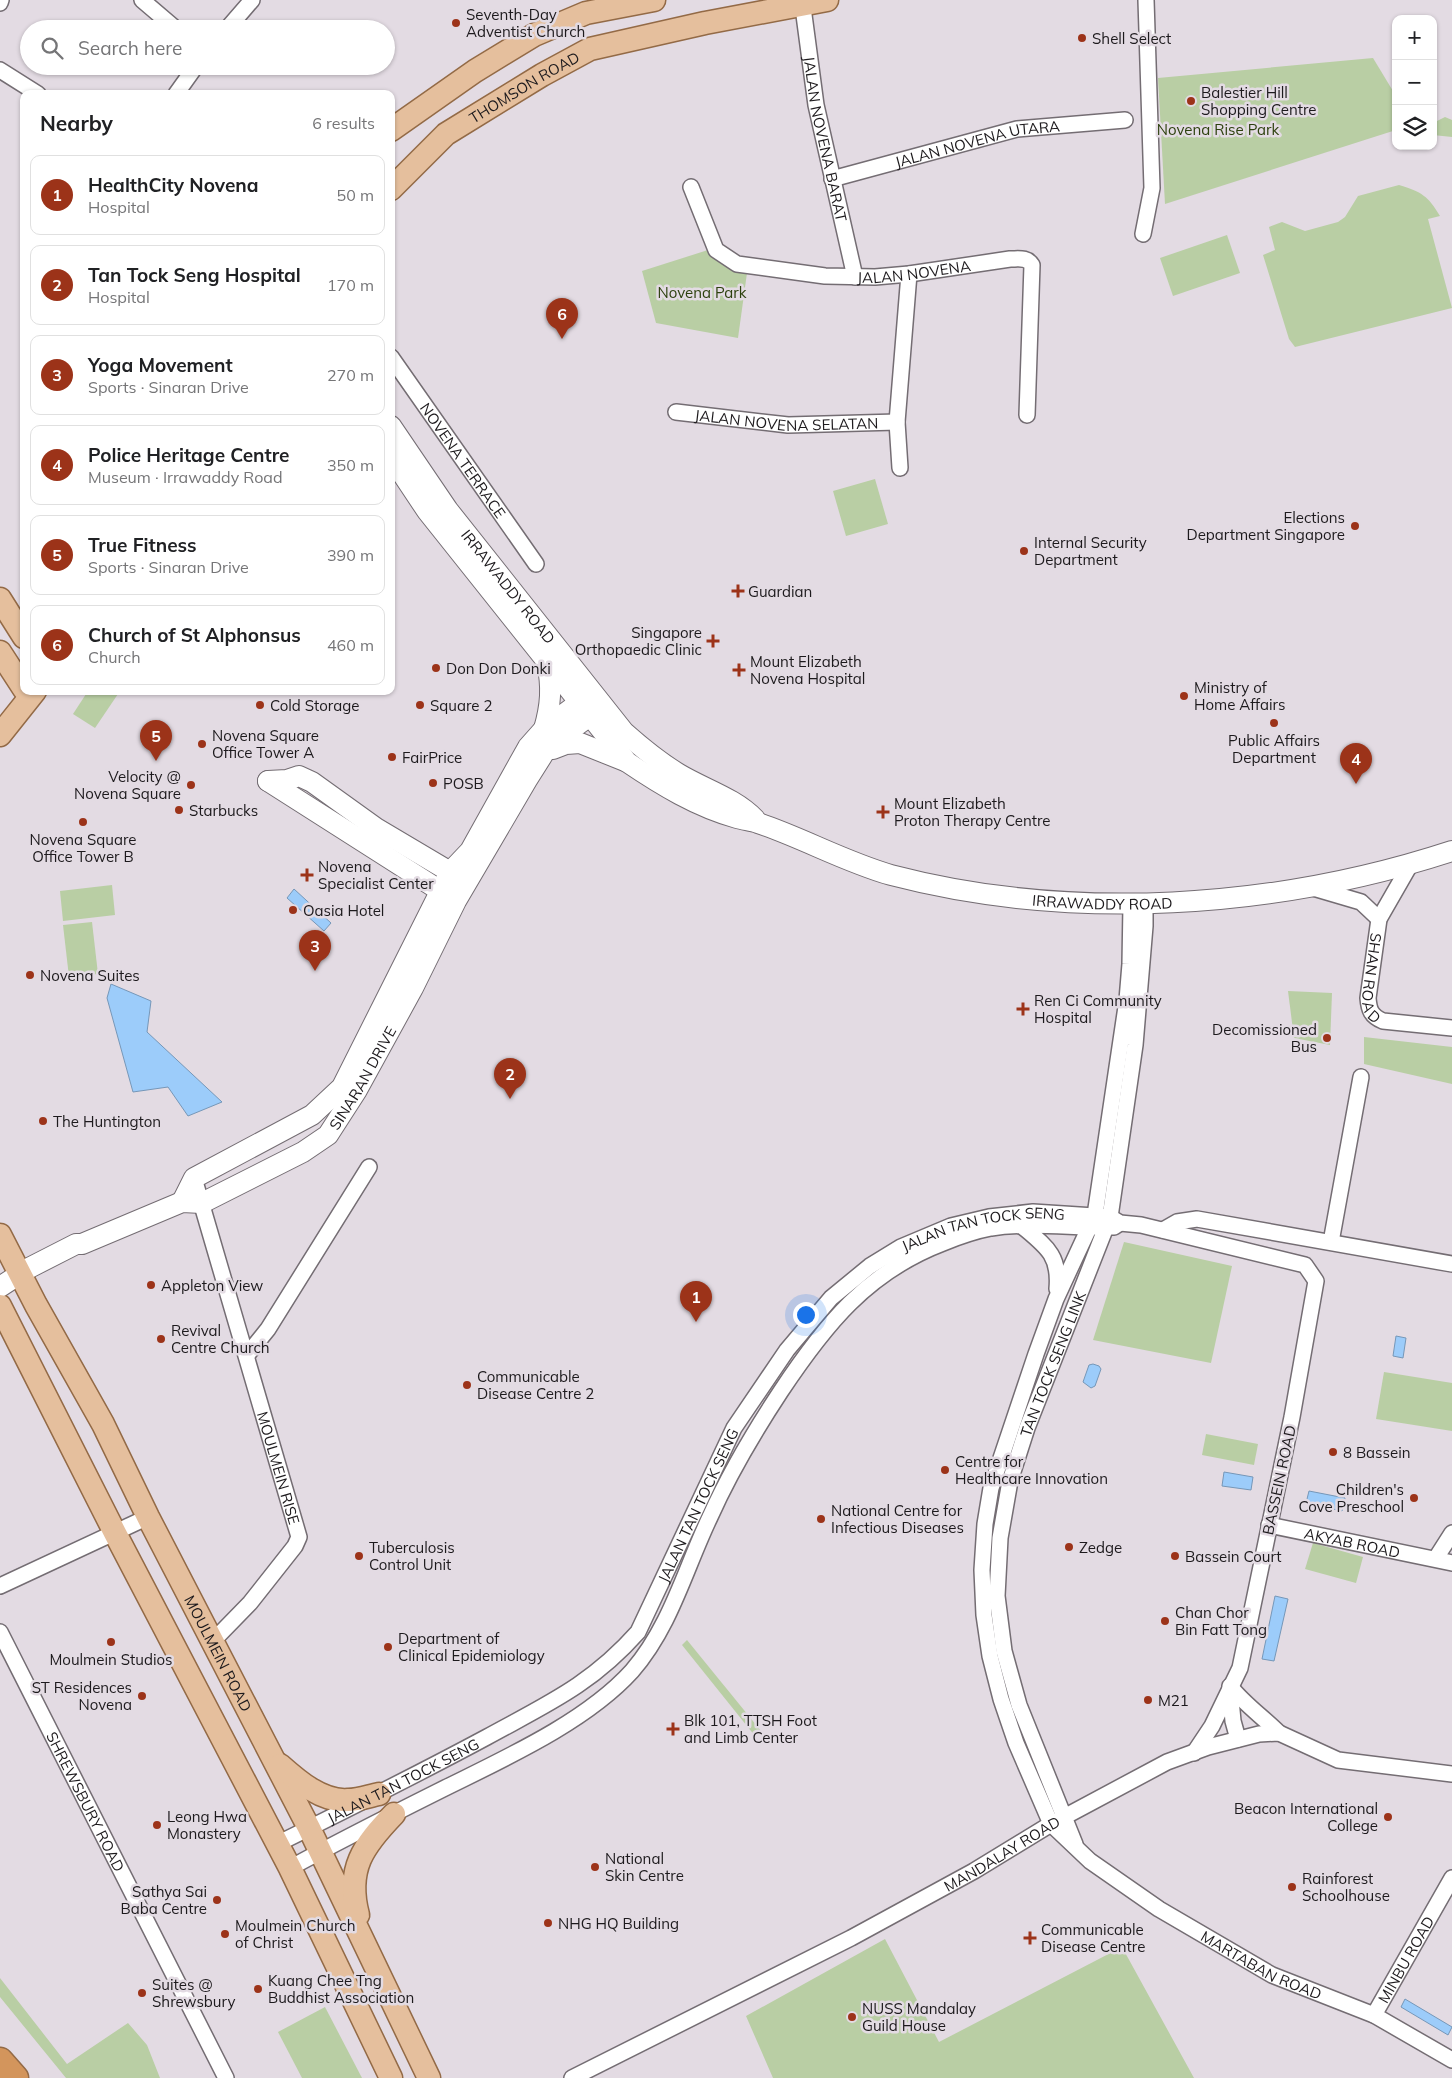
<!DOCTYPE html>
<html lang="en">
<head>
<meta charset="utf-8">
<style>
  body { margin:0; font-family:Mulish,sans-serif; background:#f2f2f2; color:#202124 }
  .controls { position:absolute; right:15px; top:15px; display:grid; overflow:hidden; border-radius:10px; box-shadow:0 1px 4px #0004 }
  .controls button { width:45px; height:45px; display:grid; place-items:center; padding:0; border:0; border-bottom:1px solid #e0e0e0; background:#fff; color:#202124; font:25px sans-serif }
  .you { position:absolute; left:805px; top:1314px; width:18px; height:18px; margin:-12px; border:4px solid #fff; border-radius:50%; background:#1a73e8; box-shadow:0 0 0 8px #1a73e833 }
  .badge { display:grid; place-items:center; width:32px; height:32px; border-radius:50%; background:#9c3319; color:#fff; font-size:16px; font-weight:700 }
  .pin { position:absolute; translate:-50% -41px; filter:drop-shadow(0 1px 2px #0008) }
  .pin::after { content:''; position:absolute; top:26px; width:18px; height:15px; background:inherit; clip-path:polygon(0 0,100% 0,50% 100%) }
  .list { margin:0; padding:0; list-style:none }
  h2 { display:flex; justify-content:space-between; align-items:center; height:65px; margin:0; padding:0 20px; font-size:21px }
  h2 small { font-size:16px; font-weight:400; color:#757577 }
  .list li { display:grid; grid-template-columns:32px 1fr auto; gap:15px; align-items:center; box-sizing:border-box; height:80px; margin:0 10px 10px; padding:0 10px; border:1px solid #e0e0e0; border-radius:10px }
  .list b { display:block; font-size:19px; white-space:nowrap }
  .list p { margin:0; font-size:16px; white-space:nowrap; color:#757577 }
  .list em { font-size:16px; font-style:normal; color:#757577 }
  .icon { flex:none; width:28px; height:28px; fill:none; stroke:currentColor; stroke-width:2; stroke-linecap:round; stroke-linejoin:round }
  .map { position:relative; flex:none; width:1452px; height:2078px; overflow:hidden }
  .search { position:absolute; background:#fff; box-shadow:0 1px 4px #0004; left:20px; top:20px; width:375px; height:55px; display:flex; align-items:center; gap:12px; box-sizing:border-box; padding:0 18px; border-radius:28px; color:#757577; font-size:19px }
  .panel { position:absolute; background:#fff; box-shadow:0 1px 4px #0004; left:20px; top:90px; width:375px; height:605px; border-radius:10px }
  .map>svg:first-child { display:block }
</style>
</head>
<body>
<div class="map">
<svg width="1452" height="2078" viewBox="0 0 1452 2078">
  <rect width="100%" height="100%" fill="#e3dbe3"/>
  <g fill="#b9cea4">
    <path d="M 1373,58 L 1396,96 L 1396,130 L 1165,204 L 1158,78 Z"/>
    <path d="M 1445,117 L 1452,120 L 1452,137 L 1433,135 L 1433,123 Z"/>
    <path d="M 1399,185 C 1422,192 1428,196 1440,216 L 1428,219 L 1452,308 L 1295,347 L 1289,339 L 1263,255 L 1275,250 L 1269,227 L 1282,222 L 1305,231 L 1338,222 L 1345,217 L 1358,196 Z"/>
    <path d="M 1227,235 L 1240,273 L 1173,296 L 1160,258 Z"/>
    <path d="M 708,250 L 747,273 L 738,338 L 656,323 L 642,271 Z"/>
    <path d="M 875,479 L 888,524 L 846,536 L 833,491 Z"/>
    <path d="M 88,691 L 120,691 L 95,728 L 73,714 Z"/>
    <path d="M 112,885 L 115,915 L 63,921 L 60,891 Z"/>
    <path d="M 92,922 L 98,974 L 69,977 L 63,925 Z"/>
    <path d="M 1288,991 L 1332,993 L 1330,1045 L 1294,1038 Z"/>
    <path d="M 1364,1037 L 1452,1047 L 1452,1084 L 1364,1064 Z"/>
    <path d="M 1124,1242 L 1232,1266 L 1211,1363 L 1093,1340 Z"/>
    <path d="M 1384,1372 L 1452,1383 L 1452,1431 L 1376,1419 Z"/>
    <path d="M 1206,1434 L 1258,1444 L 1254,1465 L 1202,1455 Z"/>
    <path d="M 1313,1543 L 1363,1557 L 1356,1583 L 1305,1569 Z"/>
    <path d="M 687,1640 L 761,1731 L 755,1736 L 682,1645 Z"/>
    <path d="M 885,1939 L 939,2042 L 1122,1947 L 1194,2078 L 773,2078 L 746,2016 Z"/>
    <path d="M 0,1978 L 67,2064 L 128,2023 L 147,2045 L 160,2078 L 66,2078 L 0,1997 Z"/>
    <path d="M 325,2007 L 362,2078 L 302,2078 L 278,2032 Z"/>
  </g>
  <g fill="#9cccfa" stroke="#7697b8">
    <path d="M 294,889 L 331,923 L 324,931 L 287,898 Z"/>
    <path d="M 111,984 L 151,1001 L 147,1032 L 222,1102 L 188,1116 L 168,1087 L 133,1092 L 107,998 Z"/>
    <path d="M 1396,1336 L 1406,1338 L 1403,1358 L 1393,1356 Z"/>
    <path d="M 1093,1364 L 1099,1366 L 1101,1369 L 1095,1386 L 1091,1388 L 1083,1382 L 1089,1365 Z"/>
    <path d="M 1224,1472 L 1253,1477 L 1251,1490 L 1222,1486 Z"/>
    <path d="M 1309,1491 L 1345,1498 L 1342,1511 L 1306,1503 Z"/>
    <path d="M 1275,1596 L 1288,1599 L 1274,1661 L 1262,1659 Z"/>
    <path d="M 1405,1999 L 1452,2027 L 1448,2035 L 1401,2007 Z"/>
  </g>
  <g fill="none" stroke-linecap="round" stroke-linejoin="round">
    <g stroke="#746d73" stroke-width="18">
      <g id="street">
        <path d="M 142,0 L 176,29"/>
        <path id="s1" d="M 802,0 L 816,105 L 855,277"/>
        <path d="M 0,3 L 1,0"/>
        <path d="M 227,29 L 252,0"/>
        <path d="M 0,70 L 38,94"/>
        <path d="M 176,94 L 196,66"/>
        <path id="s2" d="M 832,179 L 1017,129 L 1125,120"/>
        <path id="s3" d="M 691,187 L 716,250 L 737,264 L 825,276 L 875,277 L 909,274 L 1010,259 C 1019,259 1027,257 1032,265 L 1027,415"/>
        <path d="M 1143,234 L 1152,188 L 1146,0"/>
        <path id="s4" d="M 391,357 L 536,564"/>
        <path id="s5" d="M 676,412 L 788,425 L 897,422"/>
        <path d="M 900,468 L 897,422 L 909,274"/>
        <path id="s6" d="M 1410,865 L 1379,919 L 1368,998 C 1369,1010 1371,1016 1383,1021 L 1452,1028"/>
        <path d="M 1310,887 L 1361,902 L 1379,919"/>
        <path id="s7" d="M 1131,905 L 1130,964 L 1127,1000 L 1095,1215 L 1056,1299 L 1036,1354 L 991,1488 L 985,1524 L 982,1570 L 984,1615 L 990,1656 L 1001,1699 L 1016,1743 L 1051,1824 L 1090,1861 L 1159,1909 L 1272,1975 L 1374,2015 L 1452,2060"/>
        <path id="s8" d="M 194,1178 L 299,1537 L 295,1546 L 250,1603 L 212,1642"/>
        <path d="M 1023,1227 C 1047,1247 1060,1256 1057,1289"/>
        <path d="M 1163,1230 L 1177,1222 L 1197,1219 L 1452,1264"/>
        <path d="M 1331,1242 L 1361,1077"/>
        <path d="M 247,1355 L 268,1329 L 369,1167"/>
        <path id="s9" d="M 1269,1525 L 1452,1563"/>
        <path d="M 1436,1558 L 1452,1533"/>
        <path d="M 0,1586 L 148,1517"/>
        <path id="s10" d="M 0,1632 L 226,2078"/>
        <path d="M 1230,1686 C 1244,1704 1263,1717 1279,1733"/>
        <path d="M 1230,1689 L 1233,1721 L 1238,1739"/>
        <path id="s11" d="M 277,1844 C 348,1809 418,1774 487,1737 C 547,1704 591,1685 638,1632 L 734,1428 L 787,1350 L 831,1298 L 870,1266 L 901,1247 L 951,1226 L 989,1217 L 1033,1212 L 1110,1217 L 1120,1223 L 1141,1225 L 1305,1265 L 1316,1281 L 1292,1417 L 1240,1668 L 1212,1726 L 1194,1753"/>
        <path id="s12" d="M 1075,1844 L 1019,1705 L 1004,1651 L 997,1596 L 1000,1538 L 1010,1481 L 1027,1428 L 1110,1217 L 1135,1045 L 1145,926 L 1145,904"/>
        <path d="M 290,1868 C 339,1841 389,1816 439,1791 C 501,1760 585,1723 632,1671 C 671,1626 685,1569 710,1517 C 730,1472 754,1432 781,1391 C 825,1325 867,1272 943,1243 C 958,1237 975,1231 991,1228 C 1031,1222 1073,1228 1114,1227 L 1120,1223"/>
        <path id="s13" d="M 1374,2015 L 1452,1878"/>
        <path id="s14" d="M 572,2078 L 851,1938 L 974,1871 L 1051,1824 L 1167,1762 L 1208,1747 L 1259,1734 L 1279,1733 L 1338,1760 L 1452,1774"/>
      </g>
    </g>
    <g stroke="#746d73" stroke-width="22">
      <g id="secondary">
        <path id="s15" d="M 391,426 L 448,510 L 624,732 C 642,748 659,762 679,774 C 704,789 735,798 755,819"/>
        <path id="s16" d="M 391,457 L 427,511 L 627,762 C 661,785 697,807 737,818 C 744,820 752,821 758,823 C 803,838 845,862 891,875 C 1071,922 1275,909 1452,851"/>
        <path d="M 544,729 C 551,705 552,687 547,662"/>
        <path d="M 553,749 L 566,744 L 580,743 L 625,761"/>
        <path d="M 268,781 L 287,780 L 299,776 L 312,782 L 376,828 L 462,879"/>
        <path d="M 268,781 L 450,897"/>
        <path d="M 182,1202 L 194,1178 L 312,1115 L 342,1087 L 450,872 L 470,851 L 528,747 L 544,729 L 592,693"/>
        <path id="s17" d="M 0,1287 L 29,1268 L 76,1244 L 82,1244 L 182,1202 L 202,1203 L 303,1152 L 328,1135 L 357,1090 L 413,988 L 456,901 L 527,780 L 544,753 L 557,740 L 602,707"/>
      </g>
    </g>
    <g stroke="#936a46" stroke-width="25">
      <g id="primary">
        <path d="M 391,130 L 475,71 L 534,35 L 586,13 L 654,0"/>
        <path id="s18" d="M 391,189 L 446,134 L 542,75 L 590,49 L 705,23 L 827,0"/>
        <path d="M 0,599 L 24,637"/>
        <path d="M 0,652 L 24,689"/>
        <path d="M 0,735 L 35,691"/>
        <path id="s19" d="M 0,1235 L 36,1305 L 103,1424 L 148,1517 L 309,1828 L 429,2078"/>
        <path d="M 0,1306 L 115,1533 L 290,1868 L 391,2078"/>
        <path d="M 280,1765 C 298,1781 322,1802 348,1800 C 358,1800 369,1796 379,1794"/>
        <path d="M 358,1915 C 346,1869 363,1846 394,1814"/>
      </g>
    </g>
    <g stroke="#936a46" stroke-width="29">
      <path id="highway" d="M 0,2061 L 15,2078"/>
    </g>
    <use href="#street" stroke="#fff" stroke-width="15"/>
    <use href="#secondary" stroke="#fff" stroke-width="20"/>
    <use href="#primary" stroke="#e5bf9d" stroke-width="22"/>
    <use href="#highway" stroke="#d3955c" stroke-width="26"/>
  </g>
  <g fill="#9c3319" stroke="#e3dbe3" stroke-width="2">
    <circle cx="456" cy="23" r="5"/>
    <circle cx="1082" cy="38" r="5"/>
    <circle cx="1191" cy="101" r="5"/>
    <circle cx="1355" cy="526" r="5"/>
    <circle cx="1024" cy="551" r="5"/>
    <path d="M735.5 583.5h5v5h5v5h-5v5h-5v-5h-5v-5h5z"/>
    <path d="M710.5 633.5h5v5h5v5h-5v5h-5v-5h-5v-5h5z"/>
    <circle cx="436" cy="668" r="5"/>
    <path d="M736.5 662.5h5v5h5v5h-5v5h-5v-5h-5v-5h5z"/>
    <circle cx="1184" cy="696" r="5"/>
    <circle cx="260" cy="705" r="5"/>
    <circle cx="420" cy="705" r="5"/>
    <circle cx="1274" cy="723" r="5"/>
    <circle cx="202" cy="744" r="5"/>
    <circle cx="392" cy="757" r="5"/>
    <circle cx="433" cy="783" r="5"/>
    <circle cx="191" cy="785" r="5"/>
    <circle cx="179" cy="810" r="5"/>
    <path d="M880.5 804.5h5v5h5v5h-5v5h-5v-5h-5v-5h5z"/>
    <circle cx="83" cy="822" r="5"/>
    <path d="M304.5 867.5h5v5h5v5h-5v5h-5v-5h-5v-5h5z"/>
    <circle cx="293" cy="910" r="5"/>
    <circle cx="30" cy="975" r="5"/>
    <path d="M1020.5 1001.5h5v5h5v5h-5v5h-5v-5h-5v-5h5z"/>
    <circle cx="1327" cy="1038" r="5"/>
    <circle cx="43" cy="1121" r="5"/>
    <circle cx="151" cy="1285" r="5"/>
    <circle cx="161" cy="1339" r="5"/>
    <circle cx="467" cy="1385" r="5"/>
    <circle cx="1333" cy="1452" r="5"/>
    <circle cx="945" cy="1470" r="5"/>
    <circle cx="1414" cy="1498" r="5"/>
    <circle cx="821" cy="1519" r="5"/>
    <circle cx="1069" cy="1547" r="5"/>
    <circle cx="359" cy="1556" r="5"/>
    <circle cx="1175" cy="1556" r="5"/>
    <circle cx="1165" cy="1621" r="5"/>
    <circle cx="111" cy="1642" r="5"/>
    <circle cx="388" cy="1647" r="5"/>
    <circle cx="142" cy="1696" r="5"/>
    <circle cx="1148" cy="1700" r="5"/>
    <path d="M670.5 1721.5h5v5h5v5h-5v5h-5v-5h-5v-5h5z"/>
    <circle cx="1388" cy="1817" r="5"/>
    <circle cx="157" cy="1825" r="5"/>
    <circle cx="595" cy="1867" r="5"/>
    <circle cx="1292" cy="1887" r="5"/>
    <circle cx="217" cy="1900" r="5"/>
    <circle cx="548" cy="1923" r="5"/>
    <circle cx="225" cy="1934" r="5"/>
    <path d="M1027.5 1930.5h5v5h5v5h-5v5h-5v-5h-5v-5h5z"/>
    <circle cx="258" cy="1989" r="5"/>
    <circle cx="142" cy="1993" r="5"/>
    <circle cx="852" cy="2017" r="5"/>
  </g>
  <g text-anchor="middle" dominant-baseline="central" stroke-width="5" stroke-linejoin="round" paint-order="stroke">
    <g font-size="15" fill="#1d1a1d" stroke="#e3dbe3" text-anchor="start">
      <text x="466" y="14">Seventh-Day<tspan x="466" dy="17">Adventist Church</tspan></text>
      <text x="1092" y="38">Shell Select</text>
      <text x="1201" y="92">Balestier Hill<tspan x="1201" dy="17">Shopping Centre</tspan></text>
      <text x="1345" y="517" text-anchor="end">Elections<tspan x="1345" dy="17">Department Singapore</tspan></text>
      <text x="1034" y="542">Internal Security<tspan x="1034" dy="17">Department</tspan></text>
      <text x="748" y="591">Guardian</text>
      <text x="702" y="632" text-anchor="end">Singapore<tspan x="702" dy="17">Orthopaedic Clinic</tspan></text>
      <text x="750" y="661">Mount Elizabeth<tspan x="750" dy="17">Novena Hospital</tspan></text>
      <text x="446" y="668">Don Don Donki</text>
      <text x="1194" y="687">Ministry of<tspan x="1194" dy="17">Home Affairs</tspan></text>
      <text x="270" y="705">Cold Storage</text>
      <text x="430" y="705">Square 2</text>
      <text x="212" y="735">Novena Square<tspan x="212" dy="17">Office Tower A</tspan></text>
      <text x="1274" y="740" text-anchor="middle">Public Affairs<tspan x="1274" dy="17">Department</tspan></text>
      <text x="402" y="757">FairPrice</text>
      <text x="181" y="776" text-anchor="end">Velocity @<tspan x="181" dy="17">Novena Square</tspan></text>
      <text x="443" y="783">POSB</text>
      <text x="894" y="803">Mount Elizabeth<tspan x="894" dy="17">Proton Therapy Centre</tspan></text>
      <text x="189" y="810">Starbucks</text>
      <text x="83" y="839" text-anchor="middle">Novena Square<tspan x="83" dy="17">Office Tower B</tspan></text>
      <text x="318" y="866">Novena<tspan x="318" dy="17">Specialist Center</tspan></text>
      <text x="303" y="910">Oasia Hotel</text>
      <text x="40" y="975">Novena Suites</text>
      <text x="1034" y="1000">Ren Ci Community<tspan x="1034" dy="17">Hospital</tspan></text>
      <text x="1317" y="1029" text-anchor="end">Decomissioned<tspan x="1317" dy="17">Bus</tspan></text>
      <text x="53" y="1121">The Huntington</text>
      <text x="161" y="1285">Appleton View</text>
      <text x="171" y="1330">Revival<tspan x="171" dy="17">Centre Church</tspan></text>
      <text x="477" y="1376">Communicable<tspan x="477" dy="17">Disease Centre 2</tspan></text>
      <text x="1343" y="1452">8 Bassein</text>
      <text x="955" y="1461">Centre for<tspan x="955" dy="17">Healthcare Innovation</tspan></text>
      <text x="1404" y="1489" text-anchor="end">Children's<tspan x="1404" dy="17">Cove Preschool</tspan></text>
      <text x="831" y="1510">National Centre for<tspan x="831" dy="17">Infectious Diseases</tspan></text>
      <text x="369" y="1547">Tuberculosis<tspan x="369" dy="17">Control Unit</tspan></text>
      <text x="1079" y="1547">Zedge</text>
      <text x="1185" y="1556">Bassein Court</text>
      <text x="1175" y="1612">Chan Chor<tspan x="1175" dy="17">Bin Fatt Tong</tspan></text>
      <text x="398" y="1638">Department of<tspan x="398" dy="17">Clinical Epidemiology</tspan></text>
      <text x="111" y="1659" text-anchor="middle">Moulmein Studios</text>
      <text x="132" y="1687" text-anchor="end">ST Residences<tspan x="132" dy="17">Novena</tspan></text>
      <text x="1158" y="1700">M21</text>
      <text x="684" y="1720">Blk 101, TTSH Foot<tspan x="684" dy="17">and Limb Center</tspan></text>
      <text x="1378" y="1808" text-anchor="end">Beacon International<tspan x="1378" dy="17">College</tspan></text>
      <text x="167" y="1816">Leong Hwa<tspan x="167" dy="17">Monastery</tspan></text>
      <text x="605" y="1858">National<tspan x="605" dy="17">Skin Centre</tspan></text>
      <text x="1302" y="1878">Rainforest<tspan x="1302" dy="17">Schoolhouse</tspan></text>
      <text x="207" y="1891" text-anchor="end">Sathya Sai<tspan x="207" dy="17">Baba Centre</tspan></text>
      <text x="558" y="1923">NHG HQ Building</text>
      <text x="235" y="1925">Moulmein Church<tspan x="235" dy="17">of Christ</tspan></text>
      <text x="1041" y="1929">Communicable<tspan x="1041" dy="17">Disease Centre</tspan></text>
      <text x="268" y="1980">Kuang Chee Tng<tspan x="268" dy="17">Buddhist Association</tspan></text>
      <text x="152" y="1984">Suites @<tspan x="152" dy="17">Shrewsbury</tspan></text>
      <text x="862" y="2008">NUSS Mandalay<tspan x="862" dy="17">Guild House</tspan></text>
    </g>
    <g font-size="15" fill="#1d1a1d" stroke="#e3dbe3">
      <text stroke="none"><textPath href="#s18" startOffset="169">THOMSON ROAD</textPath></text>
      <text stroke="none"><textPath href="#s1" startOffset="141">JALAN NOVENA BARAT</textPath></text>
      <text stroke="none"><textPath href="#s2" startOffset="150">JALAN NOVENA UTARA</textPath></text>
      <text stroke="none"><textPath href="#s3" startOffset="271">JALAN NOVENA</textPath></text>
      <text stroke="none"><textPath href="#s5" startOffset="111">JALAN NOVENA SELATAN</textPath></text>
      <text stroke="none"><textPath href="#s4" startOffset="126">NOVENA TERRACE</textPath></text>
      <text stroke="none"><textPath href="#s15" startOffset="199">IRRAWADDY ROAD</textPath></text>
      <text stroke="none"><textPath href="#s16" startOffset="888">IRRAWADDY ROAD</textPath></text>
      <text stroke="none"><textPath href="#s6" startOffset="122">SHAN ROAD</textPath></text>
      <text stroke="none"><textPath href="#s17" startOffset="432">SINARAN DRIVE</textPath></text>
      <text stroke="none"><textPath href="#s11" startOffset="981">JALAN TAN TOCK SENG</textPath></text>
      <text stroke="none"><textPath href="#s12" startOffset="502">TAN TOCK SENG LINK</textPath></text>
      <text stroke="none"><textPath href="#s8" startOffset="302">MOULMEIN RISE</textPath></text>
      <text transform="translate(1279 1480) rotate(-78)">BASSEIN ROAD</text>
      <text stroke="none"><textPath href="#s11" startOffset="561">JALAN TAN TOCK SENG</textPath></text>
      <text stroke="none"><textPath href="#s9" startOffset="85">AKYAB ROAD</textPath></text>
      <text stroke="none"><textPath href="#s19" startOffset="472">MOULMEIN ROAD</textPath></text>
      <text stroke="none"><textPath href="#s11" startOffset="141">JALAN TAN TOCK SENG</textPath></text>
      <text stroke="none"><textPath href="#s10" startOffset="190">SHREWSBURY ROAD</textPath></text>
      <text stroke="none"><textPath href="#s14" startOffset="485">MANDALAY ROAD</textPath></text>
      <text stroke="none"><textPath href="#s13" startOffset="64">MINBU ROAD</textPath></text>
      <text stroke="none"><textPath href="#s7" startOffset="1208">MARTABAN ROAD</textPath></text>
    </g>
    <g font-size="15" fill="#2d410e" stroke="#e3dbe3">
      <text x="1218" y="129">Novena Rise Park</text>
      <text x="702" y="292">Novena Park</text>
    </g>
  </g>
</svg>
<div class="controls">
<button>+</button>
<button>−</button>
<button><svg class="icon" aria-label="layers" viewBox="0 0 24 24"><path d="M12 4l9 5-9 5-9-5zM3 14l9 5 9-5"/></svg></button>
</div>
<div class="you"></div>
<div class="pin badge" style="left:696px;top:1322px">1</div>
<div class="pin badge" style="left:510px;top:1099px">2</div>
<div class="pin badge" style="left:315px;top:971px">3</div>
<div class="pin badge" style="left:1356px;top:784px">4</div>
<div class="pin badge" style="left:156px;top:761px">5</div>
<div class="pin badge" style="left:562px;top:339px">6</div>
<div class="search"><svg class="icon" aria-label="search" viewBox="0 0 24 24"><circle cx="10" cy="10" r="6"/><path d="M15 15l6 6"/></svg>Search here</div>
<section class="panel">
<h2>Nearby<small>6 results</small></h2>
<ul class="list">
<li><span class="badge">1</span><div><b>HealthCity Novena</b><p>Hospital</p></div><em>50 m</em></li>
<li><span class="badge">2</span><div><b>Tan Tock Seng Hospital</b><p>Hospital</p></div><em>170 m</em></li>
<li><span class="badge">3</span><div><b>Yoga Movement</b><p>Sports · Sinaran Drive</p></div><em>270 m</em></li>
<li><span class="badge">4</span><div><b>Police Heritage Centre</b><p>Museum · Irrawaddy Road</p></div><em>350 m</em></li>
<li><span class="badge">5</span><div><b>True Fitness</b><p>Sports · Sinaran Drive</p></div><em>390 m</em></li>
<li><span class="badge">6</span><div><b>Church of St Alphonsus</b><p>Church</p></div><em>460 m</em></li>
</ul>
</section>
</div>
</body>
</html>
